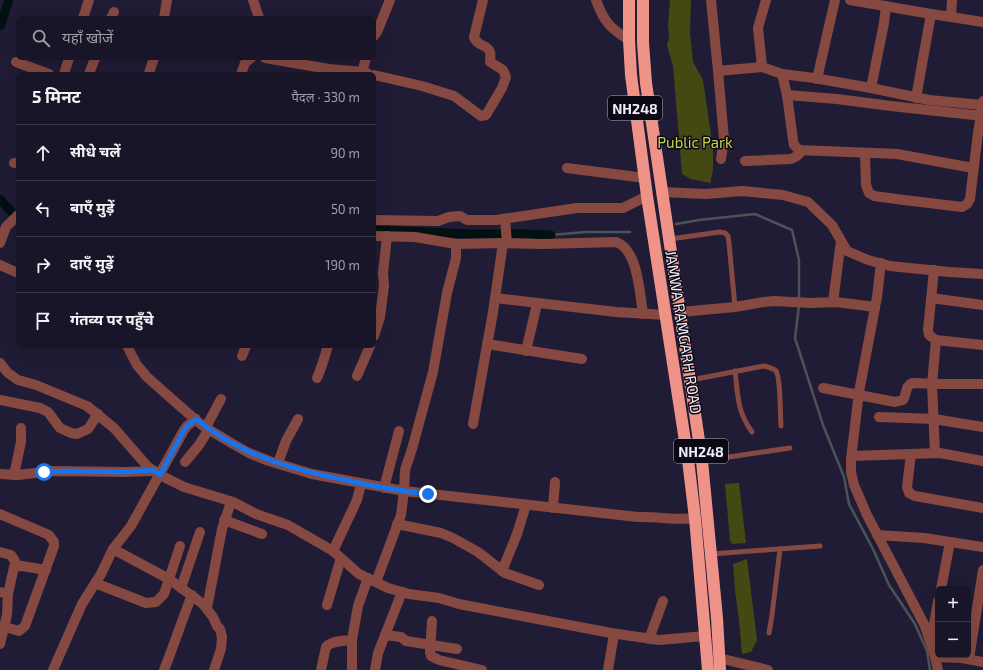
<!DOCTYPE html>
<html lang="hi">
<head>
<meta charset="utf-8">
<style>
  body { margin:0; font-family:"Exo 2","Noto Sans Devanagari",sans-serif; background:#262234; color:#f1f3f6 }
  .controls { position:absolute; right:12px; bottom:12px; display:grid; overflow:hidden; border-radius:6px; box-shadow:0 4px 16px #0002 }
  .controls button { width:36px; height:36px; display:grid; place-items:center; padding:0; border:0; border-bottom:1px solid #373445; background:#191528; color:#f1f3f6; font:20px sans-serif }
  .stop { position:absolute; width:12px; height:12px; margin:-9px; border:3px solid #1a73e8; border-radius:50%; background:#fff }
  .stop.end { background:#1a73e8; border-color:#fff; box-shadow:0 1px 4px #0008 }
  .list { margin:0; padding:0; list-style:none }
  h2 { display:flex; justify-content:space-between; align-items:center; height:52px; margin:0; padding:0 16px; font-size:17px }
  h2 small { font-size:13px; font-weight:400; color:#9f9fa8 }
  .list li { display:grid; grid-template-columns:26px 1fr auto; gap:12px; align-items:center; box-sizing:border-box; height:56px; padding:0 16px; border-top:1px solid #373445 }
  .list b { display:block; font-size:15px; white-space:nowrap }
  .list em { font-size:13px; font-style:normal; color:#9f9fa8 }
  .icon { flex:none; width:22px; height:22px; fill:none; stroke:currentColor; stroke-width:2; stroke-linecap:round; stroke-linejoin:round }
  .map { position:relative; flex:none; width:983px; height:670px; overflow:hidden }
  .search { position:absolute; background:#191528; box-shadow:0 4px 16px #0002; left:16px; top:16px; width:360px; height:44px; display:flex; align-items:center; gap:10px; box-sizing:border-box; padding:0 14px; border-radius:6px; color:#9f9fa8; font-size:15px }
  .panel { position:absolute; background:#191528; box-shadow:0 4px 16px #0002; left:16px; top:72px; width:360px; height:276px; border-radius:6px }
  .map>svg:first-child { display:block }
</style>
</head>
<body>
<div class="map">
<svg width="983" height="670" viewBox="0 0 983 670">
  <rect width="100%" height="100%" fill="#211c36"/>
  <g fill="#444913">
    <path d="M 670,0 L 691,0 L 690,33 L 693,62 L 703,80 L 713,149 L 713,171 L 710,183 L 691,179 L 682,174 L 673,66 L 667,45 L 669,37 L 668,25 Z"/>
    <path d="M 739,483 L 746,543 L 732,544 L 730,540 L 725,484 Z"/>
    <path d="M 747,559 L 757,640 L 751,652 L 742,654 L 739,620 L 735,591 L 733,564 Z"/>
  </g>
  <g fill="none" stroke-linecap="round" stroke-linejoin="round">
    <g stroke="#495358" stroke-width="2.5">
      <path d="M 676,224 L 699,220 L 755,214 L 792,230 L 799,260 L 799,301"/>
      <path d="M 551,235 L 585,232 L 630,232"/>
      <path d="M 799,306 L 795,338 L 823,425 L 844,477 L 849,504 L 873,549 L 889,585 L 915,624 L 927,651 L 930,670"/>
    </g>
    <g stroke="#011011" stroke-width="9">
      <path d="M 0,26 L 9,0"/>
      <path d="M 0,199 L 18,219"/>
      <path d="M 374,230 L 474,234 L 525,234 L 551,235"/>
    </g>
    <g stroke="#864942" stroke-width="5">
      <path d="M 670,239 L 720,232 L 725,233 L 728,236 L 729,243 L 735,307"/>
      <path d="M 735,371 C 738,396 737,411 752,432"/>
      <path d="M 691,380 L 764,366 C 768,367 773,368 776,371 C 781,378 780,415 781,426"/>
      <path d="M 702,461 L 790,448"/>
      <path d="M 711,554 L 820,546"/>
      <path d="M 769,633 L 772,615 L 780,549"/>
    </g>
    <g stroke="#864942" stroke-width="10">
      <path d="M 253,0 L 259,18"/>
      <path d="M 596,0 C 604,22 610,28 629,40"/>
      <path d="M 711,0 L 718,71"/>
      <path d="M 766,0 L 758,28 L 762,67 L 782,74"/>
      <path d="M 850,0 L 931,14 L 916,98"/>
      <path d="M 931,14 L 951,17 L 952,0"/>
      <path d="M 951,17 L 983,22"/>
      <path d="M 83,18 L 89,0"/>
      <path d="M 111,18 L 114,12"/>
      <path d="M 164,18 L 167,0"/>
      <path d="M 374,36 L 377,32 L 390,0"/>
      <path d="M 265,58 L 329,69 L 362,72"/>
      <path d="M 366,58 L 362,72 L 367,73"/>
      <path d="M 16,62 L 49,74"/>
      <path d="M 149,73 L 154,58"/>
      <path d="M 64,74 L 69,58"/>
      <path d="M 89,74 L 95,58"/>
      <path d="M 241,74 L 245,63 L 251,58"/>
      <path d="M 374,75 L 422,86 L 454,96 L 481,116 L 486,115 L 502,88 L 506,77 L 503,70 L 490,62 C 490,58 491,55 490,52 C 488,44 477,47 474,37 L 483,0"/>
      <path d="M 817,79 L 835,0"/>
      <path d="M 871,88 L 884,23 L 886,6"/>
      <path d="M 787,95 L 837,99 L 891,106 L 983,116"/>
      <path d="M 865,154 L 866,185 L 869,193 L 874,196 L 904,200 L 962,207 L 967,204 L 970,199 L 978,133 L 983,101"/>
      <path d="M 721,159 L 724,139 L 718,71 L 762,67"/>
      <path d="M 745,161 L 791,159 L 797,156 L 802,151"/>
      <path d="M 14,163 L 18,163"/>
      <path d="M 567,168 L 645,178"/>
      <path d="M 973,168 L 897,154 L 799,150 L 794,145 L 793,140 L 787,95 L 782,74 L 814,78 L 871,88 L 929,100 L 982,105"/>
      <path d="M 661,192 L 706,194 L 742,191 L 783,195 L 808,202 L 832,225 L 847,251 L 868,260 L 890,266 L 949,272 L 983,274"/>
      <path d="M 505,219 L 507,243"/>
      <path d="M 374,220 L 438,221 L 449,217 L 460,216 L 467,220 L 496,220 L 577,208 L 623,208 L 647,196"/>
      <path d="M 374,236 L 415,237 L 456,244 L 503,243 L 543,244 L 616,242 C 638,249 640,295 643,314"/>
      <path d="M 0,243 L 6,227 L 18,215"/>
      <path d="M 881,263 L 877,297 L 859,392 L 851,459 L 851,472 L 854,485 L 867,515 L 925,626 L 935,657 L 938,670"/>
      <path d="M 0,265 L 18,273"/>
      <path d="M 934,270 L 928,330 L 929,335 L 936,340 L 983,345"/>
      <path d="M 495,298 L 616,312 L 666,315"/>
      <path d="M 931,298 L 983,305"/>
      <path d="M 833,302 L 841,241"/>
      <path d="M 681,312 L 735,307 L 764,302 L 774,301 L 810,303 L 836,302 L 875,307"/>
      <path d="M 374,336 L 380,317 L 384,286 L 383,273 L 387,236"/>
      <path d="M 487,344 L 582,359"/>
      <path d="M 127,346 L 137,365 L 147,377 L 182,408 L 203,426 L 233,444 L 249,453 L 269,461 L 312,474 L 404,491 L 638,517 C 657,516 676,521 695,518"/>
      <path d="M 526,351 L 537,304"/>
      <path d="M 242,356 L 246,346"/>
      <path d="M 0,363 L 8,373 L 18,380 L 36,385 L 87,406 L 114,428 L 148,467 L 160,475 L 184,487 L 233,502 L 256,514 L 288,525 L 333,551 L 359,574 L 388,588 L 409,594 L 439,598 L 459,604 L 611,633 L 659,640 L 705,636"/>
      <path d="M 357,376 L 370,346"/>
      <path d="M 317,378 C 322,367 324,358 328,346"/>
      <path d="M 823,388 L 895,402 L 903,400 C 907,394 905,386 912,383 L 939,384 L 983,384"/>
      <path d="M 0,400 L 40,408 L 48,412 L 60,428 L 71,433 L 77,434 L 88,429 L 98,414"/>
      <path d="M 879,417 L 934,419 L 983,427"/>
      <path d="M 473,424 L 493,312 L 503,243"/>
      <path d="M 206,427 L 221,399"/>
      <path d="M 935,453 L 932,384 L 936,340"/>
      <path d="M 911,454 L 907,487 L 909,493 L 915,496 L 983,508"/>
      <path d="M 852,456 L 940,453 L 983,461"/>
      <path d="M 185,462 L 199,445 L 209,429"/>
      <path d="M 278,463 L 286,441 L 298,419"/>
      <path d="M 0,474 L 18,475 L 52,471 L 125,472 L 154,471"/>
      <path d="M 14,475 L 21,442 L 21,428"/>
      <path d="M 384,488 L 399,431"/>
      <path d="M 553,508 L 555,482"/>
      <path d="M 0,514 L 49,535 L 54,542 L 54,546 L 25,626 L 19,631 L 5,627"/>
      <path d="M 224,520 L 262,534"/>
      <path d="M 397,524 L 441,533 L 453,538 L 478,552 L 505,573 L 539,585"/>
      <path d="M 877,535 L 924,538 L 983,547"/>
      <path d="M 113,549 L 169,579 L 203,604 L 213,617 L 217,626 L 220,629 L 222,637 L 221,649 L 214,670"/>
      <path d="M 333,551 L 357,500 L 361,484"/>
      <path d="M 0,552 L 11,555 L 18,566"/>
      <path d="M 502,571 L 517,534 L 526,505"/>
      <path d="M 376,582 L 401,515 L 404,491 L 405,470 L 412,449 L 433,372 L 447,293 L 456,258 L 456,244"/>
      <path d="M 95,583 L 146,603 L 156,602 L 164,594 L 180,546"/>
      <path d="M 181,588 L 200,532"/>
      <path d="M 941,589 L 950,542"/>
      <path d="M 0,592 L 8,594 L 7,615 L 0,644"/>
      <path d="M 8,594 L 14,567 L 22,566 L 46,570"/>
      <path d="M 327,605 L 341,558"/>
      <path d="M 207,608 L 222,529 L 231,502"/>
      <path d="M 432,621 L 430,652 L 431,656 L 439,660 L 482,670"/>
      <path d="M 385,635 L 401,637 L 406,641 L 457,649"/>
      <path d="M 649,639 L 663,601"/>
      <path d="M 352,640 L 352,670"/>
      <path d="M 931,641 L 938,601"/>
      <path d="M 935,657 L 962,658 L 983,662"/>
      <path d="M 719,658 L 768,670"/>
      <path d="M 969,659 L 983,570"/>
      <path d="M 53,670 L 82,604 L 101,574 L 113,549 L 131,526 L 184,430 L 187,426 L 196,419"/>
      <path d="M 164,670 C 174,645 182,620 192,595"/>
      <path d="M 321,670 L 326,647 C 332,640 344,641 352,640 L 358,606 L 368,578"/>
      <path d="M 375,670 L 378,653 L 402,592"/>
      <path d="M 608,670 L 614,634"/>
    </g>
    <g stroke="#ef9389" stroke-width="12">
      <path d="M 629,0 L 629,40 L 631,75 L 647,196 L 688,460 L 695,518 L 708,670"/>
      <path d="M 643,0 L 643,43 L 646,83 L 702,461 L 717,618 L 720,670"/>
    </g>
  </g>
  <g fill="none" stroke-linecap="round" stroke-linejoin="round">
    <path stroke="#1a73e8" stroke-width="5" d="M 44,472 L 66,471 L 125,472 L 154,470 L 160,475 L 184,430 L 187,426 L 196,419 C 241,456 294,470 350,481 C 376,487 402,491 428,494"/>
  </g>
  <g text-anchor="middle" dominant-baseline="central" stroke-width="3" stroke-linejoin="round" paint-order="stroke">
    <g fill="#0a0914" stroke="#abaab7" stroke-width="1">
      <rect x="608" y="96" width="54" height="24" rx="3"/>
      <rect x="674" y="439" width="54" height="24" rx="3"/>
    </g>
    <g font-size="14" font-weight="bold" fill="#f0effd">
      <text x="635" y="108">NH248</text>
      <text x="701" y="451">NH248</text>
    </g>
    <g font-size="15" fill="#c6d34a" stroke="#0a0914">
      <text x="695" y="142">Public Park</text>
    </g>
    <g font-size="15" fill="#f0effd" stroke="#0a0914">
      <text transform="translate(684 332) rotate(81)">JAMWA RAMGARH ROAD</text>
    </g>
  </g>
</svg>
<div class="controls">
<button>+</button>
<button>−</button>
</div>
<div class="stop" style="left:44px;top:472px"></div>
<div class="stop end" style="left:428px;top:494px"></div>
<div class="search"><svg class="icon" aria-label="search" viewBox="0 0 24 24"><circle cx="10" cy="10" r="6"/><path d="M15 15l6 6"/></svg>यहाँ खोजें</div>
<section class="panel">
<h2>5 मिनट<small>पैदल · 330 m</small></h2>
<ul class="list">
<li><svg class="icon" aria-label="ahead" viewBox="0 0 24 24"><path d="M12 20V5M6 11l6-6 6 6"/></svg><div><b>सीधे चलें</b></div><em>90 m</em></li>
<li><svg class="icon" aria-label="left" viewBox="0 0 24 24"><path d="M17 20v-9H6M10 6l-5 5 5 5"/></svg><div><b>बाएँ मुड़ें</b></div><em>50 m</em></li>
<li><svg class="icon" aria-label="right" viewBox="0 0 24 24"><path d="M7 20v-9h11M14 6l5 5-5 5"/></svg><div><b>दाएँ मुड़ें</b></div><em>190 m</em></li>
<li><svg class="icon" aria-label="arrive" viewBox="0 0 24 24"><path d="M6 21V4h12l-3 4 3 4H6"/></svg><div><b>गंतव्य पर पहुँचे</b></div></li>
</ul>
</section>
</div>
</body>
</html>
